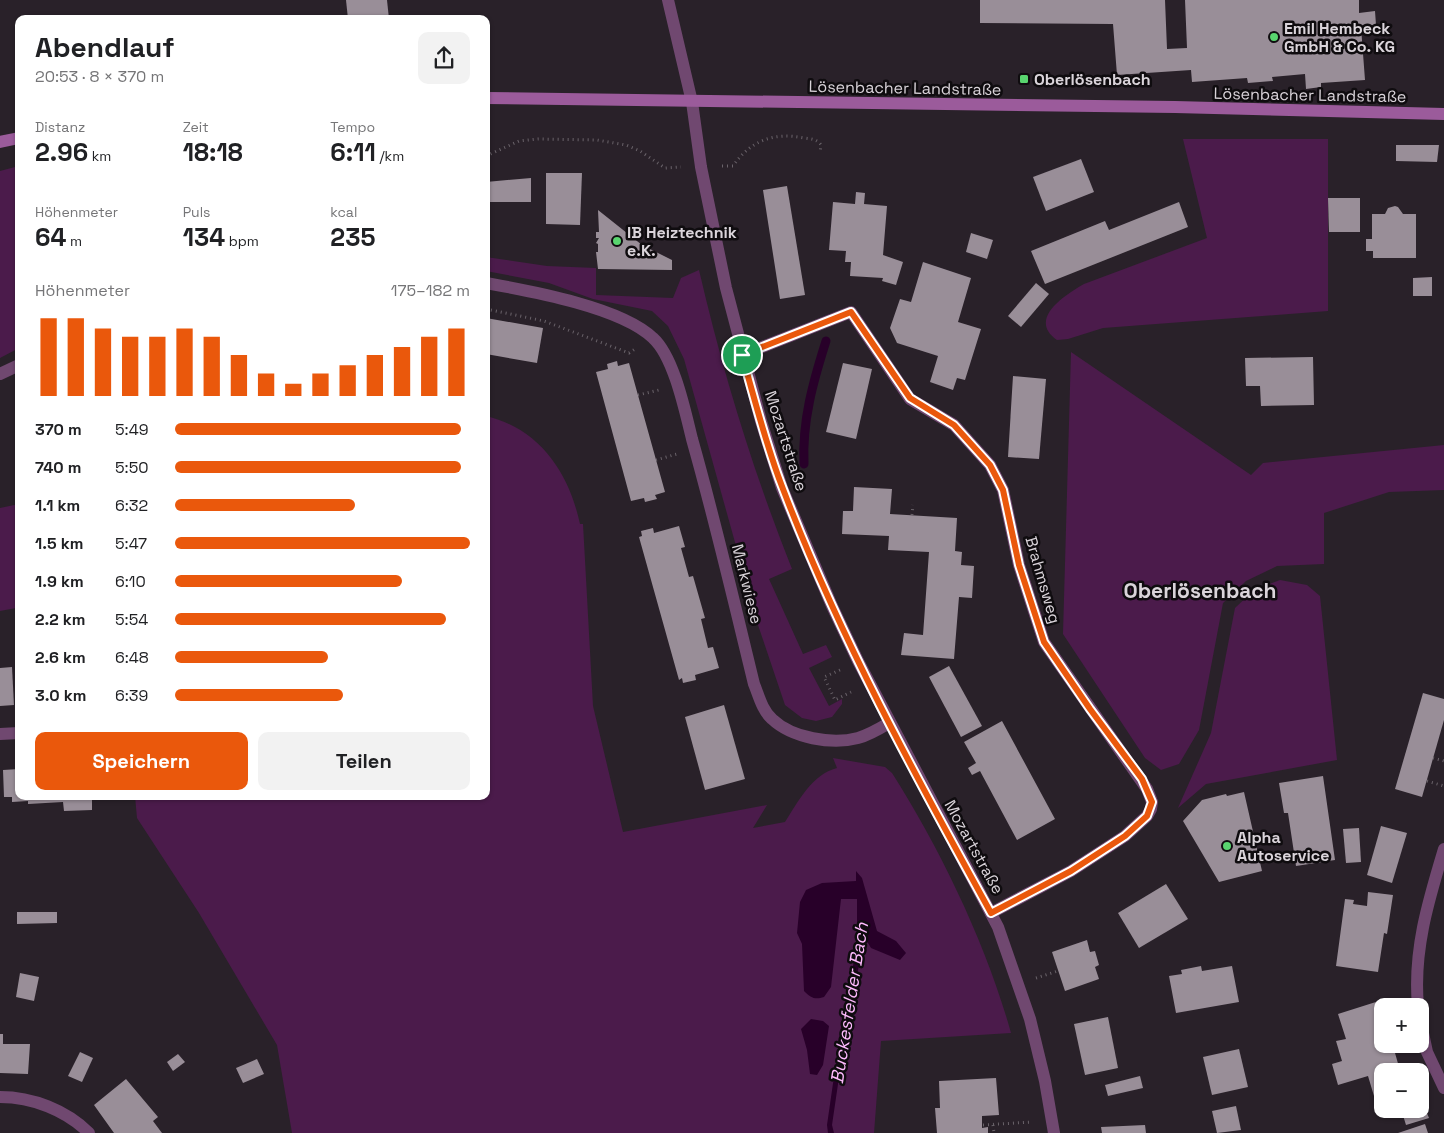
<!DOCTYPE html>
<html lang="de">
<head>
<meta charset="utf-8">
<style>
  :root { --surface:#fff; --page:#f2f2f2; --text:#202124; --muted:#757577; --accent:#ea580c }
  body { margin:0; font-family:"Space Grotesk",sans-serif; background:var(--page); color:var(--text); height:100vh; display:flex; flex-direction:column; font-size:19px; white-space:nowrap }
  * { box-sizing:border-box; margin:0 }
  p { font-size:16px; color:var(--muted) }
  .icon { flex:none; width:28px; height:28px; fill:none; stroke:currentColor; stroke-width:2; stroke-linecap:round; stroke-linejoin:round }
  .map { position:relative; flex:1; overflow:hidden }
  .drawer { position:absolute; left:15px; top:15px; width:475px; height:785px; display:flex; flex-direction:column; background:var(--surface); border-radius:10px; box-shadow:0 1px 4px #0004 }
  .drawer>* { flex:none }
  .controls { position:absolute; left:1374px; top:998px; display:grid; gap:10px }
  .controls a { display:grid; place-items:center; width:55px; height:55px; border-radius:10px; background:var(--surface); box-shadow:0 1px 4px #0004; font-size:25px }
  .pin { position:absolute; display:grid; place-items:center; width:42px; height:42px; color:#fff; margin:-21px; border:2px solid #fff; border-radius:50%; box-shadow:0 1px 5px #0007 }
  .round { display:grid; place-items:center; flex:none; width:52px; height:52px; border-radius:10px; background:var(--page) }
  .headline { display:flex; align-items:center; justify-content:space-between; height:85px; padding:0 20px }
  h1 { font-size:28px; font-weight:800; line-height:38px }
  .figures { display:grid; grid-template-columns:repeat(3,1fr); gap:8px; height:85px; padding:5px 20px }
  .figures div { display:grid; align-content:center }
  .figures b { font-size:25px; font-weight:800 }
  .figures small { font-size:14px; font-weight:400 }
  .figures p { font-size:14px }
  .chart { height:140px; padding:10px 20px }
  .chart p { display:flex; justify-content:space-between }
  .chart svg { width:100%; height:90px; margin-top:5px; stroke:var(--accent); stroke-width:6 }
  .action { display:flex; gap:10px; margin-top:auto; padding:10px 20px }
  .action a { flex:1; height:58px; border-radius:10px; background:var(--accent); color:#fff; font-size:20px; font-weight:800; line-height:58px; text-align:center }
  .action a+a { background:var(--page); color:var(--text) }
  ul { padding:0 20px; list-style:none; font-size:16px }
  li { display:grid; grid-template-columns:80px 60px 1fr; align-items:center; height:38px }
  li i { height:12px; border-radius:6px; background:var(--accent) }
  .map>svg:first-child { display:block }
</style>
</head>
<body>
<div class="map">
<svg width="1444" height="1133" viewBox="0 0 1444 1133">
  <rect width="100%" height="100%" fill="#292129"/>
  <g fill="#4b1b4b">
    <path d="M1183,139H1328V311L1103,328L1068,339L1057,340C1027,319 1065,295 1084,284L1207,238Z"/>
    <polygon points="19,166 19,348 0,358 0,171"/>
    <path d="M486,257L547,266L596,268V295L673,298L681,278L699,270C723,373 753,471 792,569L769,579L803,654L826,645L832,657L809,668L829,706L842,699V704L832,717L816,721L802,718L785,705L758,625L684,359L668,326L652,311L593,299L549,283L486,271Z"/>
    <polygon points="1071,352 1251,475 1263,463 1444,445 1444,490 1389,492 1324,513 1324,564 1277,566 1246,581 1223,603 1199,730 1179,764 1161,770 1145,758 1063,634"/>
    <path d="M486,416C540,429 569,473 580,524H583L593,706L623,832L767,805L753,828L785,822C798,802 812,774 837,768L833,758L885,767L892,773C941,850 987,946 1011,1033L881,1041L874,1133H292L277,1045L199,913L137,818L135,796H486Z"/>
    <polygon points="19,504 19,624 16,608 0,611 0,508"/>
    <polygon points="1280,580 1307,585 1320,596 1337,760 1206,784 1178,808 1211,733 1235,608 1254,590"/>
  </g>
  <g fill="#280029">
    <path d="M856,871L862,878L877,931L896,941L906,953L900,960L871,948L865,938L848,1016L832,1125L834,1133H828L827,1125L843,1014L854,961L857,935V899H841L831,987L824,997C815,1000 811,998 804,991L802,944L797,933L800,902L806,890L822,883L856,881Z"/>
    <polygon points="811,1019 823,1021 829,1026 823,1065 817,1075 810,1074 807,1050 801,1029"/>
  </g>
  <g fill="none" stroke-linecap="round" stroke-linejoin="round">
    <path stroke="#280029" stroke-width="9" d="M804,464C802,421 813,382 826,341"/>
  </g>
  <g fill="#998e98">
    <polygon points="346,0 387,0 389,19 348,19"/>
    <polygon points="980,0 1165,0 1167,49 1187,48 1185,0 1359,0 1359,13 1375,11 1376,25 1361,27 1365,80 1321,83 1321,87 1306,89 1305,74 1272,77 1273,81 1248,83 1247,78 1192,82 1191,70 1117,75 1113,24 980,23"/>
    <polygon points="1396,145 1439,145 1437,162 1396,161"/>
    <polygon points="1081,159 1094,192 1046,211 1033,177"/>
    <polygon points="546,173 582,173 580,225 546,224"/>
    <polygon points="531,178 531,202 486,202 486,182"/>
    <polygon points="787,186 805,295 780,299 763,190"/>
    <polygon points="856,192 865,193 864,204 887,206 883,255 903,262 896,285 882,281 883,278 850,276 851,262 845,262 846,251 829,250 833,202 855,204"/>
    <polygon points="1328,198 1360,198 1360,232 1329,232"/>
    <polygon points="1179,202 1188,227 1045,284 1031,251 1105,221 1109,230"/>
    <polygon points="1395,206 1398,207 1403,214 1416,214 1416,258 1373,258 1373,251 1366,251 1366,239 1372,239 1372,214 1385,214 1388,208"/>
    <polygon points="598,210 642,245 672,260 672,270 598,269 596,252 598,252 598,244 596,243 599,238 596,238 596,232 599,232"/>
    <polygon points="971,233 993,240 987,259 966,252"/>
    <polygon points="923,262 971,278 958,322 981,329 965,380 957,378 953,390 930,382 938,356 897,343 890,328 900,299 911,302"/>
    <polygon points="1432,277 1432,296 1413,296 1413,278"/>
    <polygon points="1036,283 1049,294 1021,327 1008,316"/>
    <polygon points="486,318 543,328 537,363 486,354"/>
    <polygon points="1313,357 1314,405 1261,406 1260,386 1246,386 1245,358"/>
    <polygon points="617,361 618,366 629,363 665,492 655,495 657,499 645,502 644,498 631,501 596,372 608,369 607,364"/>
    <polygon points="843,363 872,369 856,439 826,432"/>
    <polygon points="1013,376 1046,379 1039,459 1008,457"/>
    <polygon points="854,487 892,489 890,514 957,518 955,551 962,552 961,565 974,566 972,598 959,597 954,659 901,655 904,633 923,635 929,552 888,550 889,536 842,534 843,511 853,511"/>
    <polygon points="679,526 685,547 681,548 689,577 693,576 705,618 701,619 708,648 713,647 719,668 695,675 696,680 683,683 682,678 679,680 639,537 642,536 641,531 653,528 654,533"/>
    <polygon points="949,666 982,726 961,737 929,677"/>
    <polygon points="12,667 14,705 0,706 0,668"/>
    <polygon points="1423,693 1444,699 1444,720 1422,797 1395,789"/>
    <polygon points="724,705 745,779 705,790 685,717"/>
    <polygon points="1002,721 1055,819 1017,840 980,771 972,775 968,768 976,763 964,742"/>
    <polygon points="19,769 19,796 92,796 92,810 64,811 63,802 28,804 28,801 12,802 12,797 4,797 3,770"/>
    <polygon points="1323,776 1335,860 1296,866 1288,813 1284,813 1279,783"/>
    <polygon points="1244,792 1262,871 1219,882 1183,821 1202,800 1226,794 1227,796"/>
    <polygon points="1381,826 1407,833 1392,883 1367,875"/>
    <polygon points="1359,828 1361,862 1346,863 1343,829"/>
    <polygon points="1166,884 1188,919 1139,948 1118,913"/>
    <polygon points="1368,892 1393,895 1387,934 1384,933 1378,972 1336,966 1345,899 1354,900 1353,904 1367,906"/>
    <polygon points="17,912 57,912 57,923 17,924"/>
    <polygon points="1087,940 1090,952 1095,951 1099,965 1095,967 1099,979 1065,991 1052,952"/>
    <polygon points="1201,966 1202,971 1232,966 1239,1002 1176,1013 1169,976 1182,974 1181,970"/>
    <polygon points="20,973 39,977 34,1001 16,997"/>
    <polygon points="1379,1001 1382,1013 1382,1029 1377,1031 1383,1049 1393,1046 1399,1067 1379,1072 1382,1093 1374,1096 1368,1076 1338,1085 1332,1064 1342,1061 1336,1041 1346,1039 1338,1014"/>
    <polygon points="1108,1017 1118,1068 1085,1075 1074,1024"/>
    <polygon points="0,1034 3,1034 3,1044 30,1044 28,1074 0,1073"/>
    <polygon points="1239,1049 1248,1087 1212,1095 1203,1057"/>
    <polygon points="80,1052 93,1058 82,1082 68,1076"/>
    <polygon points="178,1054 185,1062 173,1071 167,1062"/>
    <polygon points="257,1059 264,1074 243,1083 236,1068"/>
    <polygon points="1140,1076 1143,1088 1108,1096 1105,1085"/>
    <polygon points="996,1078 999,1115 982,1116 982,1128 988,1127 988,1133 937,1133 935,1108 940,1108 939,1081"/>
    <polygon points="126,1079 158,1117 153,1121 162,1133 114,1133 94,1105"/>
    <polygon points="1420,1096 1429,1118 1406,1125 1401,1109 1420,1109"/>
    <polygon points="1236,1106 1241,1130 1217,1133 1212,1111"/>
    <polygon points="1425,1124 1428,1133 1398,1133"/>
    <polygon points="1145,1125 1146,1133 1102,1133 1101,1127"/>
  </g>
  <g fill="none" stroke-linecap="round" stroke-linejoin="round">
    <g stroke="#6a636a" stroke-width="3" stroke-dasharray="1 4" stroke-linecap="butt">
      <polyline points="486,156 519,141 538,139 597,140 626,145 640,151 665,168 681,167"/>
      <path d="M722,166H733C751,140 774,132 804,138C811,139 817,139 821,145L820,153"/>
      <polyline points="486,309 544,321 629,353 635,349"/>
      <polyline points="638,395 659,390"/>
      <polyline points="656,460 677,454"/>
      <polyline points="912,515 913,505"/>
      <polyline points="840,670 824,677 835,700 851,692"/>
      <polyline points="1433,758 1444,761"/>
      <polyline points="1427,781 1444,786"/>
      <polyline points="1036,978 1058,971"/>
      <polyline points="983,1125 1032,1122"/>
      <polyline points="993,1125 994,1133"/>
    </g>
    <g stroke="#704870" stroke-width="12">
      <polyline points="668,0 692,102 701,167 726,288 761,421 782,488 832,606 858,661 998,927 1030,1019 1045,1081 1054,1133"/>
      <path d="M486,283C530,291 621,307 653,338C674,357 685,411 692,439C715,520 734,602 754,684C759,696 762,710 772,719C792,738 832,745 858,738C869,735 879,729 889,723"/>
      <polyline points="742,355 851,312 910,399 954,425 990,465 1003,490 1019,565 1044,642 1147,789 1152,802 1151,809 1147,816 1125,836 1071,871 991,913"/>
      <polyline points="0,374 19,365"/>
      <polyline points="0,734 19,733"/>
      <path d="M1418,1006C1413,951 1428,902 1444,849"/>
      <polyline points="1420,1019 1427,1052 1444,1088"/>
      <path d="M0,1097C32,1097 66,1110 89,1133"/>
    </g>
    <g stroke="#9b5b9b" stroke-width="12">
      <polyline points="486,98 1175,107 1444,114"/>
      <polyline points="0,142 19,138"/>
    </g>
  </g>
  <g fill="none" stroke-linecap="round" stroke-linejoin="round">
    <g stroke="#fff" stroke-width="10">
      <path id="route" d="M851,312L910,398L954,425L990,465L1003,490L1019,565L1044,642L1090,709L1142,779L1152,802L1147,816L1125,836L1071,871L991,913C915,775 839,636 783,489C766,446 755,400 742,355Z"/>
    </g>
    <use href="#route" stroke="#ea580c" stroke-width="6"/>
  </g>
  <g fill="#59d56f" stroke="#0f0c0f" stroke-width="2">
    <circle cx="1274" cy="37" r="5"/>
    <rect x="1019" y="74" width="10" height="10" rx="2.5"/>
    <circle cx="617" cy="241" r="5"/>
    <circle cx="1227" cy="846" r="5"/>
  </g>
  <g text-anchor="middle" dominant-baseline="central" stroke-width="5" stroke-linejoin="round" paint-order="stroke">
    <g font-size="16" font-weight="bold" fill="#dad4da" stroke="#0f0c0f" text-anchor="start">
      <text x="1284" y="28">Emil Hembeck<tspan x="1284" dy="18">GmbH &amp; Co. KG</tspan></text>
      <text x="1034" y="79">Oberlösenbach</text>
      <text x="627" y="232">IB Heiztechnik<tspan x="627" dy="18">e.K.</tspan></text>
      <text x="1237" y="837">Alpha<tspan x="1237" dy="18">Autoservice</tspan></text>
    </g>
    <g font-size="16" fill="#dad4da" stroke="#0f0c0f">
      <text transform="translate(905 88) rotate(1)">Lösenbacher Landstraße</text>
      <text transform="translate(1310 95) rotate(1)">Lösenbacher Landstraße</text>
      <text transform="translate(786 441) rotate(72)">Mozartstraße</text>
      <text transform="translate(1043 580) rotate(74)">Brahmsweg</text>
      <text transform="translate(747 584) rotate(76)">Markwiese</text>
      <text transform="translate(974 847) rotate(61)">Mozartstraße</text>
    </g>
    <g font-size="18" font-style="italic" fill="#febafd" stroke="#0f0c0f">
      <text transform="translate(849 1003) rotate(-81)">Buckesfelder Bach</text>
    </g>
    <g font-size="21" font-weight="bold" fill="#dad4da" stroke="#0f0c0f">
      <text x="1200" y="590">Oberlösenbach</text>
    </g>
  </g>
</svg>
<div class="controls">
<a>+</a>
<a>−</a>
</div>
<div class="pin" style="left:742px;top:355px;background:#1e9e55"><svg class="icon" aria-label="arrive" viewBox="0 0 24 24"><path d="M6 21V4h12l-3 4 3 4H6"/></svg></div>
<section class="drawer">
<div class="headline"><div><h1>Abendlauf</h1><p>20:53 · 8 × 370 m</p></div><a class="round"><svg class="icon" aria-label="share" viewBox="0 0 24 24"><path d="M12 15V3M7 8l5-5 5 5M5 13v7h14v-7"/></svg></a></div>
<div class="figures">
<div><p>Distanz</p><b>2.96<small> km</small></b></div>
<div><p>Zeit</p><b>18:18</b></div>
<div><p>Tempo</p><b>6:11<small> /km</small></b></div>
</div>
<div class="figures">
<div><p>Höhenmeter</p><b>64<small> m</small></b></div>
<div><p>Puls</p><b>134<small> bpm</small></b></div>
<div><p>kcal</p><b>235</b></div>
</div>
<div class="chart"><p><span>Höhenmeter</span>175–182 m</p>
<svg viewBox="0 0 160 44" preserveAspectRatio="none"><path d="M5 44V6M15 44V6M25 44V11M35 44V15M45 44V15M55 44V11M65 44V15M75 44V24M85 44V33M95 44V38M105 44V33M115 44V29M125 44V24M135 44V20M145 44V15M155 44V11"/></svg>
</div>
<ul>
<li><b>370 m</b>5:49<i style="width:97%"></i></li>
<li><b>740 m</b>5:50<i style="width:97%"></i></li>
<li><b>1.1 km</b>6:32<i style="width:61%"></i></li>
<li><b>1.5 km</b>5:47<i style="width:100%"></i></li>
<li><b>1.9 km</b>6:10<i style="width:77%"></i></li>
<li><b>2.2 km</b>5:54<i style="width:92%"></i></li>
<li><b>2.6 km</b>6:48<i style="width:52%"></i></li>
<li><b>3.0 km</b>6:39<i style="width:57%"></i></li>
</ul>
<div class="action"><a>Speichern</a><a>Teilen</a></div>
</section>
</div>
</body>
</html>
